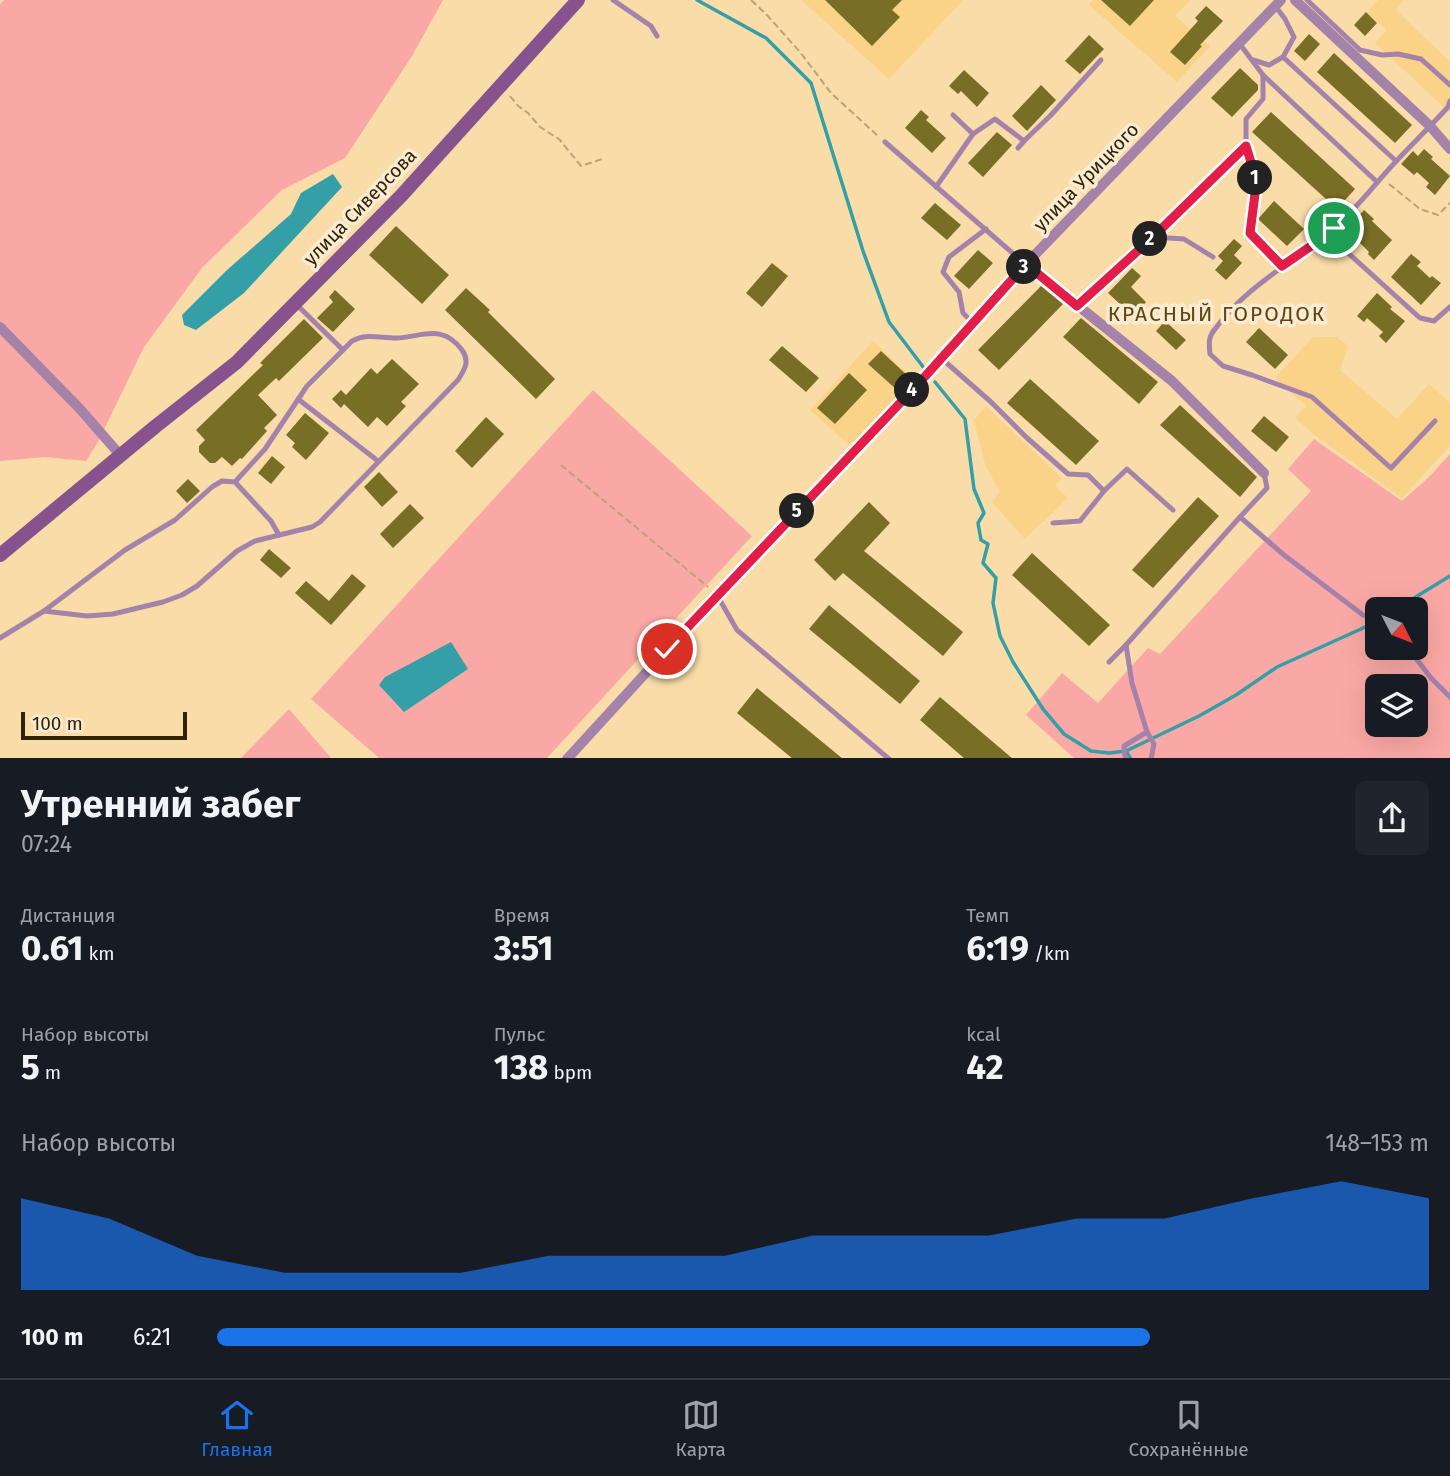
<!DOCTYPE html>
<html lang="ru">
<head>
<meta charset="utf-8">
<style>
  :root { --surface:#171b24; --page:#20242c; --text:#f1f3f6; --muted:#9ea1a6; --line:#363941; --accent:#1a73e8 }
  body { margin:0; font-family:"Fira Sans",sans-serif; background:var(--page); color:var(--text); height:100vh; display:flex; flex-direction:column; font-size:26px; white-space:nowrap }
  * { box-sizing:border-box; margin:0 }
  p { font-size:23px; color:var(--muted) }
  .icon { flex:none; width:38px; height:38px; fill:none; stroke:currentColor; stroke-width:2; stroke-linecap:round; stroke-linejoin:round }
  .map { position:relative; height:758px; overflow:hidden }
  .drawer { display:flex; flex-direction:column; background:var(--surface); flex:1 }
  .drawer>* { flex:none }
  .needle { width:46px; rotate:132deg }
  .controls { position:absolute; left:1365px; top:597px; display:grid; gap:14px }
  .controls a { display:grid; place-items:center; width:63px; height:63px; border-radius:10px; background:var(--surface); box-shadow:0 7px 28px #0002; font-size:35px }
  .scale { position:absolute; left:21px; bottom:18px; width:166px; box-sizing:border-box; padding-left:7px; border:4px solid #2f2206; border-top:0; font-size:19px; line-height:24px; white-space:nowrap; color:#2f2206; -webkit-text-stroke:5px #faebd2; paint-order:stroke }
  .pin { position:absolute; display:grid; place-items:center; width:60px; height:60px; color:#fff; margin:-30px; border:4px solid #fff; border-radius:50%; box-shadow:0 2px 7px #0007 }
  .km { position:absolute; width:35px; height:35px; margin:-18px; border-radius:50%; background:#222; color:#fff; font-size:19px; line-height:35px; text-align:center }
  .round { display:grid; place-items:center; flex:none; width:74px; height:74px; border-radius:10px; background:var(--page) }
  .headline { display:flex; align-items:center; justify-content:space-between; height:119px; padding:0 21px }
  h1 { font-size:38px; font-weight:700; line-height:52px }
  .stats { display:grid; grid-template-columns:repeat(3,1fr); gap:10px; height:119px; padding:7px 21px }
  .stats div { display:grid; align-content:center }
  .stats b { font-size:35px; font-weight:700 }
  .stats small { font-size:19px; font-weight:400 }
  .stats p { font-size:19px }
  .chart { height:196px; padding:14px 21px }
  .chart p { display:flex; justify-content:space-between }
  .chart svg { width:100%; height:126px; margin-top:7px; fill:var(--accent); opacity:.7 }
  ul { padding:0 21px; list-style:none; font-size:23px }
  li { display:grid; grid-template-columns:112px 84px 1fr; align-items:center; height:52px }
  li i { height:18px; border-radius:9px; background:var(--accent) }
  .tab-bar { display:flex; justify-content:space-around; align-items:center; height:98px; border-top:2px solid var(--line); background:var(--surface); font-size:19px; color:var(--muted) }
  .tab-bar a { display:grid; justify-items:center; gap:4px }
  .tab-bar .active { color:var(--accent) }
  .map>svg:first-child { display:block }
</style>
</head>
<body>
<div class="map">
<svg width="1450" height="759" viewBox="0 0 1450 759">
  <rect width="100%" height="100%" fill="#f9dca8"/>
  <g fill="#fbd388">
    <polygon points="801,0 963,0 889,79"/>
    <polygon points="1093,0 1190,0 1175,16 1210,46 1177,82 1089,5"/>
    <polygon points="1378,0 1404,0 1396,10 1450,62 1449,112 1375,43 1386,30 1367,12"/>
    <polygon points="1313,337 1337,337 1348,346 1340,370 1397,419 1429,384 1450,403 1450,446 1402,498 1312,433 1295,418 1306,406 1275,378"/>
    <polygon points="873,341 913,379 851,447 810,410"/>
    <polygon points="986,406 1062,478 1055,486 1068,498 1025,539 992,502 1000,491 986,468 974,420"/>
  </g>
  <g fill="#faa8a5" fill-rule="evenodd">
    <polygon points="4,0 443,0 412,56 345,158 282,190 202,268 144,347 98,442 86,461 45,457 0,461 0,4"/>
    <polygon points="593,390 752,536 547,758 379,758 311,699"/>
    <path d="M1314,439L1402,501L1429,477L1450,454V758H1074L1026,715L1062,673L1098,703L1148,648L1160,654L1311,491L1288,469ZM1377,609H1416V648H1377ZM1377,686H1416V724H1377Z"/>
    <polygon points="289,709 331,758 241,758"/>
  </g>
  <g fill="#359fa7">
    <polygon points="333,174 342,187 244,293 196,330 184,325 182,315 227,270 291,214 301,193"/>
    <polygon points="451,642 468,669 404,712 379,685 385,677"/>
  </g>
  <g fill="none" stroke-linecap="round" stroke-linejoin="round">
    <g stroke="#359fa7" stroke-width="3.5">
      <polyline points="697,0 766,38 811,83 863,251 889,322 924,368"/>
      <polyline points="935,382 965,419 974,489 984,513 978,523 981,540 988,544 983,563 996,578 993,603 1000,636 1013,662 1043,709 1064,734 1091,751 1109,753 1126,751 1199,716 1236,695 1277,667 1361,629 1377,621"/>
      <polyline points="1396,609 1450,576"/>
      <polyline points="1126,751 1131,759"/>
    </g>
  </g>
  <g fill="#786e26">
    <polygon points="825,0 902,0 892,10 900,17 872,46"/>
    <polygon points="1101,0 1154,0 1130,26"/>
    <polygon points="1206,6 1223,21 1200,45 1202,46 1185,65 1170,52 1198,21 1195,18"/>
    <polygon points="1366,12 1377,23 1365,36 1354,25"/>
    <polygon points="1309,34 1320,44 1305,61 1294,51"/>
    <polygon points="1089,35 1104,49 1080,74 1065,61"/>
    <polygon points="1334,53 1412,125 1395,143 1317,72"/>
    <polygon points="1240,68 1258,85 1258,90 1232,117 1211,98"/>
    <polygon points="964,70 989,93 977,107 961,91 958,94 949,86"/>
    <polygon points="1041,85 1056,100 1027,131 1012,116"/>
    <polygon points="921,110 929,117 926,120 946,138 932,153 905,128"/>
    <polygon points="1271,112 1355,189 1337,209 1252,132"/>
    <polygon points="997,132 1012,145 983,177 968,163"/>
    <polygon points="1424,149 1433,157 1431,159 1450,176 1435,195 1426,187 1429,183 1417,172 1414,175 1401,164 1413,151 1418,156"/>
    <polygon points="1274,201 1304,229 1287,246 1258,219"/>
    <polygon points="935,203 961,225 947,240 921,218"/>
    <polygon points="1364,210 1374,219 1372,221 1392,240 1374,260 1368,254 1369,252 1344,227 1351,219 1354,221"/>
    <polygon points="396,226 449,275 422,304 369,255"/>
    <polygon points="1234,239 1242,246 1234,255 1242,263 1226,280 1215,270 1223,261 1218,256"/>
    <polygon points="978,250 993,263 969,289 954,276"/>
    <polygon points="1411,254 1421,262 1417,266 1430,278 1432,276 1441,283 1421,305 1391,277"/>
    <polygon points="772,263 788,276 762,307 746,293"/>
    <polygon points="1132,268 1141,276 1131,287 1146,302 1133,316 1108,293"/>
    <polygon points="1041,286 1063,304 999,370 978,350"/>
    <polygon points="466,288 490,310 488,312 555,379 536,399 445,310"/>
    <polygon points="335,290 355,309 333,332 317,318 333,302 329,297"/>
    <polygon points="1377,293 1392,307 1390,309 1405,321 1386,343 1379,336 1383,332 1367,318 1364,322 1357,316"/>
    <polygon points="1081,318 1158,382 1139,404 1063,337"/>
    <polygon points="304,319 323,338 279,381 276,378 258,395 277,415 264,428 267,431 242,459 240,458 232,466 222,457 215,463 210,463 199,452 199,446 205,440 196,430 263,365 260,363"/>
    <polygon points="1165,321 1186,340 1176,350 1156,331"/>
    <polygon points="1259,328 1288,355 1275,369 1246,342"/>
    <polygon points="782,346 819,378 806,392 769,360"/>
    <polygon points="881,351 909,377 897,390 868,364"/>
    <polygon points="392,359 419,384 401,402 406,406 387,426 377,417 368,427 344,404 341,408 332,399 341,390 346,395 371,368 377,374"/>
    <polygon points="849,373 867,390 835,424 817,408"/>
    <polygon points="1030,379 1099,441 1076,465 1007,403"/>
    <polygon points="1180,405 1257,477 1240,497 1160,425"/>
    <polygon points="305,413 329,433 306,460 292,447 295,443 286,435"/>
    <polygon points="1264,416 1289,437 1276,452 1251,431"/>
    <polygon points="486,417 504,434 472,468 455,451"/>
    <polygon points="272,456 285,467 271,484 258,473"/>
    <polygon points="379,472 398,492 382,507 364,487"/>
    <polygon points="188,479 200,491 187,503 176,491"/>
    <polygon points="1198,497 1219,516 1153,588 1132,570"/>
    <polygon points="869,502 890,523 864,551 963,632 943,656 843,573 835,581 814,560"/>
    <polygon points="410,504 424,518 393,548 380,534"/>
    <polygon points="269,549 291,568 281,578 260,560"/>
    <polygon points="1032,553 1110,625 1089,646 1012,575"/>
    <polygon points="352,574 366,586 331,625 295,593 306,581 329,601"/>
    <polygon points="829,605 920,681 900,704 809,629"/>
    <polygon points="757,688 843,759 793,759 737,713"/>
    <polygon points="940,697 1013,759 965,759 920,720"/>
  </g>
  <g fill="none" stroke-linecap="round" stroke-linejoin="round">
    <g stroke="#bba377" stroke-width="2" stroke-dasharray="7 3.5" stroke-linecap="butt">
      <polyline points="751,0 766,14 800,52 831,93 879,137"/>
      <polyline points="510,96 518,106 528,113 540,127 559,139 581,166 602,159"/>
      <path d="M1249,154C1259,185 1254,202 1250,233L1278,261"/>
      <polyline points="1389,184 1420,209 1438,215 1450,203"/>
      <polyline points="561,465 708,587"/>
    </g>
    <g stroke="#a582aa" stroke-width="5">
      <polyline points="613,0 651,26 657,36"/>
      <polyline points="1307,0 1360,50 1382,55 1398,54 1421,59 1450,85"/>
      <polyline points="1283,57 1396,161"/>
      <polyline points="1253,60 1269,65 1283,57 1294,37 1285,19 1276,7"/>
      <polyline points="1263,75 1377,182"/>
      <polyline points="973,134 995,119 1024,141 1018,148"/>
      <polyline points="1024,141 1051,115 1101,60"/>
      <polyline points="885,142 1025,264"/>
      <polyline points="936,187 973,134 953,115"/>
      <polyline points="1327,234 1420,318 1434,321 1450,307"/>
      <polyline points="1153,237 1184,239 1213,257"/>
      <polyline points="297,305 343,350"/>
      <polyline points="1077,306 1153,237 1246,146 1246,119 1263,99 1263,75 1239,43"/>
      <polyline points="973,323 963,313 959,292 943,272 949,257 986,229"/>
      <polyline points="941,358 991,402 1026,437 1068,474 1088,475 1104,491 1080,521 1053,523"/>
      <polyline points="298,399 378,461"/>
      <path d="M1435,421L1391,468L1312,397L1252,375L1223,366L1210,354C1209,344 1208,337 1215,329C1246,286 1294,262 1334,228C1354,211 1371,189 1389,169C1408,148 1429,128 1448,107L1450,101"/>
      <polyline points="1264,473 1267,488 1240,517 1284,555 1363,615 1377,621"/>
      <polyline points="1104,491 1127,469 1173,510"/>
      <polyline points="717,595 737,630 889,759"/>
      <polyline points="44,611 125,550 175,520 212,487 222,481 235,482 271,521 279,535"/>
      <path d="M0,638L44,611L87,616L113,614L163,602L182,595L197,586L237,551L255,541L312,527L320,522L458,380C465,369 470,361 462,350C442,323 422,337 396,338C380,338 367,333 352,341L307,386L265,449L235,482"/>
      <polyline points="1408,648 1431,678 1450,697"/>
      <polyline points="1109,662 1126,645"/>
      <polyline points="1147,732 1154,744 1151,759"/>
      <polyline points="1127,759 1125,756 1124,746 1147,732 1132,683 1126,645 1240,517"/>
    </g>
    <g stroke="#a582aa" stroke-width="10">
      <polyline points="1295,0 1430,126 1450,149"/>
      <polyline points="1026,264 1172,381 1264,473"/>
      <polyline points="0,327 80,409 121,456"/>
      <polyline points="567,759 717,595 920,382 1026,264 1281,0"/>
    </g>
    <polyline stroke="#86538e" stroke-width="14" points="0,555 156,426 237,362 401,196 578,0"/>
  </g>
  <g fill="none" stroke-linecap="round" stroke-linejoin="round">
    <g stroke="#fff" stroke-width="14">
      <polyline id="route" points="667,649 920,382 1026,264 1077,306 1153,237 1246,146 1254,172 1255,194 1250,233 1282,266 1314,244 1334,228"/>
    </g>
    <use href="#route" stroke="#e11d48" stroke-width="9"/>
  </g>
  <g text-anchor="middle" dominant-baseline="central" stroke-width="7" stroke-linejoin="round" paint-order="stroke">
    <g font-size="19" fill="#2f2206" stroke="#faebd2">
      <text transform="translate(1086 177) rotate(-46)">улица Урицкого</text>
      <text transform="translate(360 207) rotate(-46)">улица Сиверсова</text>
    </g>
    <g font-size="21" letter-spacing="2" fill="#5d4410" stroke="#faebd2">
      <text x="1217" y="314">КРАСНЫЙ ГОРОДОК</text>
    </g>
  </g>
</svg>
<div class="controls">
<a><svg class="needle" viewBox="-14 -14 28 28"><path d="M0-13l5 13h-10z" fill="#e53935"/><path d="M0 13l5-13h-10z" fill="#9ea1a6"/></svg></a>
<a><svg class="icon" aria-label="layers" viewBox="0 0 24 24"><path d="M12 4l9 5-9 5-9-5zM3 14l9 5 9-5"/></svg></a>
</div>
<div class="scale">100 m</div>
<div class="pin" style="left:1334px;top:228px;background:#1e9e55"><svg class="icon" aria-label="arrive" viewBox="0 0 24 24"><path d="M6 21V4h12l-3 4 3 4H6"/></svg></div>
<div class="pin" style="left:667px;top:649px;background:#d93025"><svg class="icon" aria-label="check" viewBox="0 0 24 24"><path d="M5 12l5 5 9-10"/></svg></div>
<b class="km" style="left:1255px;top:178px">1</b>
<b class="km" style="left:1150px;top:239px">2</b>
<b class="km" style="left:1024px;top:267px">3</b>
<b class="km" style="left:912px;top:390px">4</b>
<b class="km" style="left:797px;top:511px">5</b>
</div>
<section class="drawer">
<div class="headline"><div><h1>Утренний забег</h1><p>07:24</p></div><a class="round"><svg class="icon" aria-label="share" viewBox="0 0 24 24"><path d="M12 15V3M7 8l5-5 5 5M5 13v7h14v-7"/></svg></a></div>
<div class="stats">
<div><p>Дистанция</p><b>0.61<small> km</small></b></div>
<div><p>Время</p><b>3:51</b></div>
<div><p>Темп</p><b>6:19<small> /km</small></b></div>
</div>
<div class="stats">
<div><p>Набор высоты</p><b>5<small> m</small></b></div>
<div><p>Пульс</p><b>138<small> bpm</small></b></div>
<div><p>kcal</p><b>42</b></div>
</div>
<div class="chart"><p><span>Набор высоты</span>148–153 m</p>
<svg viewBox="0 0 160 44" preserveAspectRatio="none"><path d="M0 44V12L10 19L20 32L30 38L40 38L50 38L60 32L70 32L80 32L90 25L100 25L110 25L120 19L130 19L140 12L150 6L160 12V44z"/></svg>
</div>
<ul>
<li><b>100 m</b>6:21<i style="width:77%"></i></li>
</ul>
</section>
<nav class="tab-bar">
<a class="active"><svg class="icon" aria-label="home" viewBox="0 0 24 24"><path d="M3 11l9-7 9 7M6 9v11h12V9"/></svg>Главная</a>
<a><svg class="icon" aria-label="map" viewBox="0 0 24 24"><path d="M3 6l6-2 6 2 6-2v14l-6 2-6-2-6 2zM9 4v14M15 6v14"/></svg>Карта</a>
<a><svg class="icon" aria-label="saved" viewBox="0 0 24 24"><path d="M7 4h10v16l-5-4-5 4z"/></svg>Сохранённые</a>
</nav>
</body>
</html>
